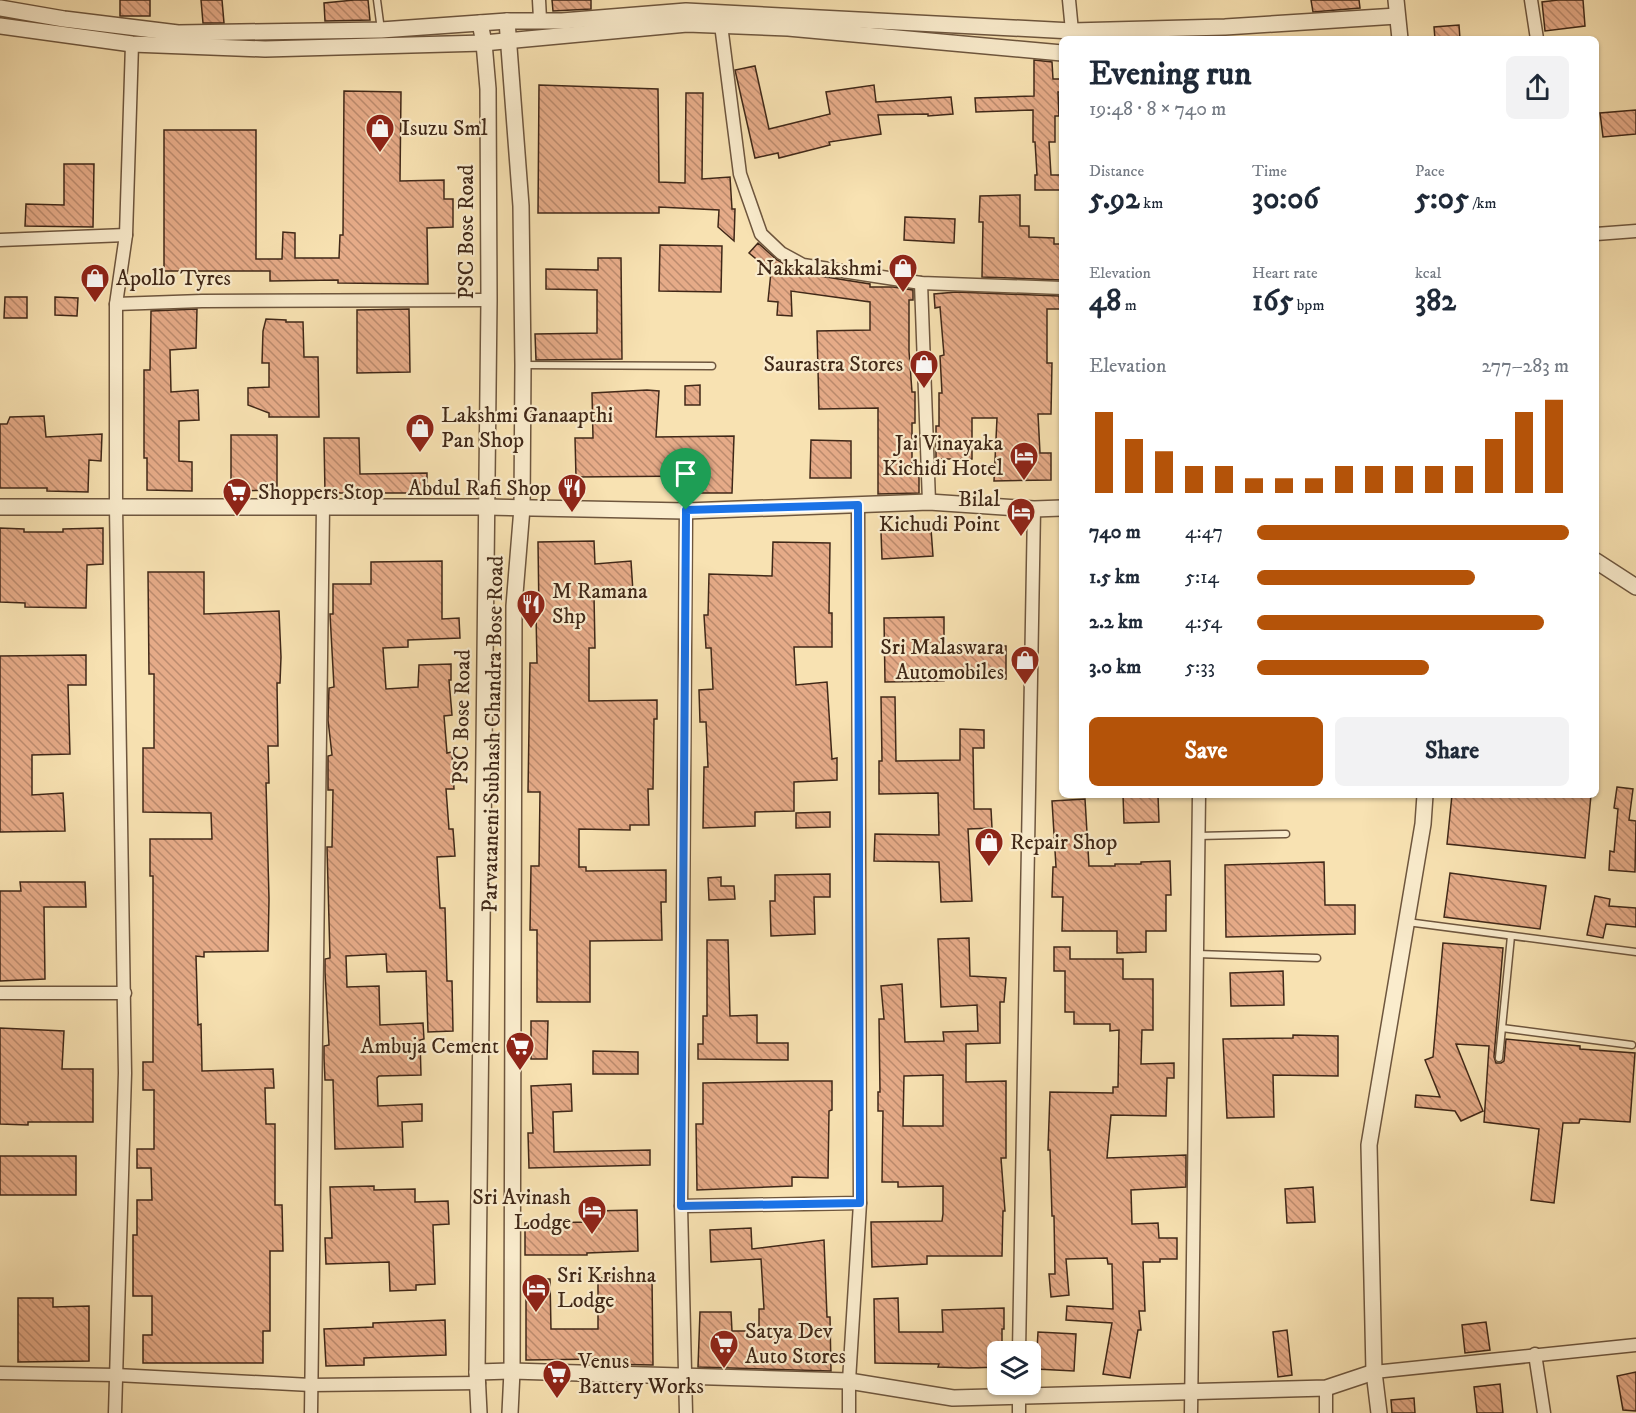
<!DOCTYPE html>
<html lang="en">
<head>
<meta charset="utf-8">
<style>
  :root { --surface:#fff; --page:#f2f2f3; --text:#1f2937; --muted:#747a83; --accent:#b45309 }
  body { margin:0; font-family:"IM FELL DW Pica",serif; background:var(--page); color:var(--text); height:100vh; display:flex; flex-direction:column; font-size:22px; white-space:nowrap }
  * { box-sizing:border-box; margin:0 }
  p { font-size:20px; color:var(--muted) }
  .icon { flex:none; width:33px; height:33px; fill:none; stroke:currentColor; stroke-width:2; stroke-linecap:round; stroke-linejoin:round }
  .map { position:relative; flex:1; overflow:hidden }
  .details { position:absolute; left:1059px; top:36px; width:540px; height:762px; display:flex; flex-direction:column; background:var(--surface); border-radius:9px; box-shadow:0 2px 4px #0004 }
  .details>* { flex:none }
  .buttons { position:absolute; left:987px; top:1341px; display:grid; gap:12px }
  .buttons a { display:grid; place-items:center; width:54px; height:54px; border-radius:9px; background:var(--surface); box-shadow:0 2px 4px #0004; font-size:30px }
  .pin { position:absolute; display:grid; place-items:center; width:51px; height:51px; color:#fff; margin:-62px -26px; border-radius:50% 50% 50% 0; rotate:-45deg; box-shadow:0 0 6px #0007 }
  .pin .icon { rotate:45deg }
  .round { display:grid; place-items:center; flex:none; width:63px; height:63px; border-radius:9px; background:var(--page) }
  .head { display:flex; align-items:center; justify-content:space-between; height:102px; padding:0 30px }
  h1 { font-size:33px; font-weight:700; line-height:45px }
  .stats { display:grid; grid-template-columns:repeat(3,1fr); gap:9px; height:102px; padding:6px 30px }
  .stats div { display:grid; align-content:center }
  .stats b { font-size:30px; font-weight:700 }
  .stats small { font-size:16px; font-weight:400 }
  .stats p { font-size:16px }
  .chart { height:168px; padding:12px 30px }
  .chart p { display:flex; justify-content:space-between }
  .chart svg { width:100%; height:108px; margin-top:6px; stroke:var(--accent); stroke-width:6 }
  .primary-button { display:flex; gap:12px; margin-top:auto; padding:12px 30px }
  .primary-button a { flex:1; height:69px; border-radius:9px; background:var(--accent); color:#fff; font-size:24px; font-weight:700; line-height:69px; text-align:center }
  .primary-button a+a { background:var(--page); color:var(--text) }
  ul { padding:0 30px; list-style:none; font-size:20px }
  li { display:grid; grid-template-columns:96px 72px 1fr; align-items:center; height:45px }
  li i { height:15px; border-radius:8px; background:var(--accent) }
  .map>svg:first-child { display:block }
</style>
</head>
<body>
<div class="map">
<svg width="1636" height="1413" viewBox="0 0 1636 1413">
  <defs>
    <pattern id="building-back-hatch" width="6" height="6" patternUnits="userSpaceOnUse" patternTransform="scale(1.5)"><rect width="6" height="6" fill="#e6ab88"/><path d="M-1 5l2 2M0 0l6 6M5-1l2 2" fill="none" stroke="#bc8b6e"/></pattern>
  </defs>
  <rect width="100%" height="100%" fill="#f8e2b2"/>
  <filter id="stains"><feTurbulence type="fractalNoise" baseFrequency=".00333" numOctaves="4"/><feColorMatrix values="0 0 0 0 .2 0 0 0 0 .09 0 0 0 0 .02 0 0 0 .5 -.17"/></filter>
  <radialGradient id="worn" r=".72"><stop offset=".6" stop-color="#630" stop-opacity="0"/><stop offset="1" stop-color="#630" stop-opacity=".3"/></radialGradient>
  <g fill="url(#building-back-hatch)" stroke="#402818" stroke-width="1.5" fill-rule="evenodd">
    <rect x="120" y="0" width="30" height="16"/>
    <polygon points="201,0 222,0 224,23 203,23"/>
    <polygon points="354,0 368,0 370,20 325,21 324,3"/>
    <polygon points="552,0 591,0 591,9 553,11"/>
    <polygon points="1311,0 1359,0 1360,8 1313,12"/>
    <polygon points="1558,0 1583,0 1585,26 1545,31 1542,2"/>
    <polygon points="1459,25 1460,39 1435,39 1434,27"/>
    <polygon points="1034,60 1052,62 1053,79 1062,79 1062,92 1058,92 1059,116 1055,116 1055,142 1049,142 1051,175 1062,175 1062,190 1035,190 1035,175 1037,175 1035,142 1033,142 1033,110 976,112 975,98 1034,96"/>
    <polygon points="755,66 769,129 830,114 826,92 874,85 876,102 951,97 953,114 928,116 928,114 878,115 881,134 829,142 830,145 779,158 778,153 755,158 735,70"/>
    <polygon points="539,85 658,89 659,182 685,183 686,93 703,93 702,179 730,177 732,209 735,209 734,241 718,227 719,210 659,207 659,213 538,213"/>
    <polygon points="344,91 401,92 400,181 444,180 444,199 453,199 453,227 427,228 428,284 338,283 338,280 270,281 270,271 164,271 164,130 256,130 256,259 282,259 283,232 295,233 295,258 339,258 340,235 343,235"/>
    <polygon points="1636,110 1636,134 1603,137 1600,113"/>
    <polygon points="64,164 94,164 93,227 25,226 26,204 64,205"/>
    <polygon points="1020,195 1020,226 1029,226 1029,237 1054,238 1054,244 1062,244 1062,280 982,277 983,222 979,222 980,196"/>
    <polygon points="905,217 955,219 954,243 904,240"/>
    <polygon points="758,243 777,260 801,273 870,284 870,287 893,287 913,290 913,300 909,300 909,351 912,392 915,392 915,423 912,423 912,464 919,464 919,493 878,494 878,408 819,409 817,331 870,330 870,302 791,291 792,316 777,315 778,302 768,301 771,272 759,265 761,263 749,253"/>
    <polygon points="660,245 722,246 721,292 659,291"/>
    <polygon points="598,258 621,258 622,359 536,360 535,334 597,333 597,290 546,289 546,269 598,270"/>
    <polygon points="956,292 1059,296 1060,309 1047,309 1047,363 1052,363 1051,414 1038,414 1040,453 1051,453 1051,480 994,481 997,418 972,418 972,459 936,459 936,426 939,426 939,393 942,393 940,356 944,355 940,307 935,308 934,294"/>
    <polygon points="5,297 27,297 27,318 4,318"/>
    <polygon points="55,297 78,298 77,316 55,315"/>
    <polygon points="197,309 196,348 170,350 171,392 198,390 199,420 179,421 179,461 192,462 192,491 147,490 147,458 144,458 144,370 150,370 151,311"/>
    <polygon points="409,309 410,372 357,373 357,310"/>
    <polygon points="266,319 286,320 286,322 303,322 304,357 318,357 319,417 269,417 269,413 248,405 248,388 269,387 269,363 262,363 263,331"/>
    <polygon points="700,385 700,405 685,405 685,386"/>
    <polygon points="647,390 659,391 656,437 734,436 732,493 693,493 694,476 576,477 575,438 593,438 592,393"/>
    <polygon points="44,416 46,437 102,434 101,461 89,460 88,492 47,491 47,488 0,488 0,424 7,424 10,417"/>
    <polygon points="231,435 277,435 277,490 231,491"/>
    <polygon points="324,438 359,438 360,474 427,473 427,493 325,493"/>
    <polygon points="811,440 851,441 851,478 810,478"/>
    <polygon points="0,528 24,529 24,532 63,532 63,529 103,528 103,564 87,565 86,608 25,607 25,603 0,602"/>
    <polygon points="931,529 933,556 882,559 881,532"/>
    <polygon points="594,541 595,564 631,561 633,592 594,595 595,648 589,648 589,701 657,700 657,719 654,719 653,789 648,789 649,825 630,825 630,830 579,829 579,867 586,867 586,871 666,870 666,902 661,902 662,940 590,941 590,1002 537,1002 537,930 530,930 531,866 539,866 540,792 528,792 530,663 537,663 536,614 539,614 538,542"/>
    <polygon points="773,542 830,543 829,613 832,613 832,647 794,647 796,685 827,682 832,759 837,758 837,780 794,782 794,811 755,812 755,826 703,828 704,767 708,767 706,722 700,722 699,690 713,689 711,648 706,648 704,615 708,615 709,574 772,576"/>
    <polygon points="442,561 442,619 459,618 460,638 408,640 408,647 383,648 386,689 418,687 419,665 451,664 451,680 449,680 452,715 444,716 447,753 452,752 454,789 446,789 449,829 453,829 455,856 437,857 440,908 445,908 447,981 452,981 453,1031 428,1032 426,971 387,972 386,954 346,956 347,987 379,986 380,1025 423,1023 424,1039 420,1040 421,1075 379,1076 377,1078 378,1106 422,1104 422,1121 402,1122 403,1147 335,1149 333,1080 325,1080 324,1058 324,1046 329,1045 325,972 325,959 330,958 327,847 332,847 333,790 328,790 328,756 332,755 328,720 329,688 334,687 330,614 333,614 333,584 371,584 371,562"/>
    <polygon points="148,572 204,572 204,614 279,611 281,657 280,683 277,683 278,746 268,746 269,783 266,783 269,899 268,951 204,952 204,957 196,956 198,1025 201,1024 202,1071 273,1069 274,1088 265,1088 266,1124 275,1124 275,1205 282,1205 283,1251 270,1251 270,1331 263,1331 263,1363 143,1363 143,1335 152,1335 152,1296 133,1296 133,1235 137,1235 137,1200 152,1200 151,1168 137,1168 137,1149 154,1149 154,1090 143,1090 143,1062 153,1062 153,876 150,876 150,839 212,839 211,813 143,812 143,748 154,748 154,674 149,674"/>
    <polygon points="944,617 944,646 1006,646 1006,679 944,678 944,681 885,682 884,618"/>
    <polygon points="86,655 86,685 68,685 70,754 32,755 32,795 63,793 65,831 0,832 0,656"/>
    <polygon points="881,697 895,697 896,761 960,760 960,729 984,730 984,748 973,748 974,809 991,809 992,828 968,829 972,901 941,902 939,862 874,861 875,834 939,835 938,793 879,794 879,761 882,761"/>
    <polygon points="1617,787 1633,789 1629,820 1636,821 1635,872 1609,870 1610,851 1614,852 1618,809 1614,808"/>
    <polygon points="1123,795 1158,795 1159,822 1124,823"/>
    <polygon points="1452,795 1591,795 1585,858 1447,844"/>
    <polygon points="1085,799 1089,866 1115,866 1115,864 1141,864 1141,862 1170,861 1171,895 1166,895 1166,931 1146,931 1146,952 1117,953 1117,931 1062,931 1063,897 1052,897 1053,867 1056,867 1052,801"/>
    <polygon points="830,812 830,827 796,828 796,813"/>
    <polygon points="1324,862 1325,905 1355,905 1355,934 1226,937 1225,865"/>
    <polygon points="1450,873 1546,886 1540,929 1444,917"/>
    <polygon points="830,874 830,897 814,897 815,934 771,936 770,901 775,901 775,875"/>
    <polygon points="721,877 721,886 734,886 735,899 709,900 708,878"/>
    <polygon points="20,882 85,882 86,907 44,907 45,979 0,981 0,891 21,891"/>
    <polygon points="1595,896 1610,899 1609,906 1636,908 1636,927 1606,924 1603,938 1587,935"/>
    <path d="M969,938L970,976L1006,978L1004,1002H1000V1043L966,1044V1082L1006,1081V1158H1001L1005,1211H1003L1002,1256H927V1264L872,1267L871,1222L942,1221L943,1214V1186L898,1187V1182H882L883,1111H878V1092H880L879,1019H884L881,986L902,984L905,1042L944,1041L943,1032L978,1031L977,1005L941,1007L938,939ZM943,1075V1126H903L904,1076Z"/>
    <polygon points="707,940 728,940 730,1016 757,1015 757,1043 788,1043 788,1060 698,1059 698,1044 703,1044 703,1016 707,1016"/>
    <polygon points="1443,943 1503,948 1494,1057 1496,1063 1501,1063 1504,1061 1506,1039 1580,1046 1580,1049 1635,1053 1630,1122 1580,1119 1579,1123 1563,1123 1554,1203 1531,1200 1539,1129 1484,1122 1489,1046 1456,1044 1483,1111 1461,1121 1455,1111 1415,1107 1416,1095 1440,1097 1425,1060 1433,1057"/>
    <polygon points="1054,947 1070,947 1070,959 1123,959 1123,979 1153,979 1153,1030 1142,1030 1141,1064 1174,1063 1174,1078 1167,1078 1166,1116 1111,1115 1107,1158 1186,1155 1186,1187 1131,1190 1132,1224 1158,1223 1159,1238 1177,1238 1177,1259 1160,1259 1160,1262 1143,1262 1145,1311 1139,1311 1141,1330 1138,1330 1130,1378 1103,1374 1112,1323 1066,1320 1067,1306 1113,1309 1112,1264 1108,1264 1107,1258 1066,1259 1069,1295 1051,1297 1049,1274 1055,1274 1054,1216 1052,1216 1050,1150 1048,1150 1050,1092 1113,1093 1113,1087 1118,1087 1119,1030 1110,1031 1110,1024 1074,1024 1074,1012 1065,1012 1065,971 1054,971"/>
    <polygon points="1283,971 1284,1005 1231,1006 1230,973"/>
    <polygon points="531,1021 548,1021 547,1059 531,1059"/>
    <polygon points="0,1028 64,1031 62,1069 93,1069 93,1122 28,1122 28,1125 0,1124"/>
    <polygon points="1293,1035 1338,1036 1338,1076 1273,1075 1274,1117 1227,1118 1223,1039 1293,1038"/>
    <polygon points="593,1051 638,1052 638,1074 593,1074"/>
    <polygon points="801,1081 832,1081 832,1110 829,1111 828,1178 792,1177 792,1186 697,1190 696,1124 703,1124 703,1083"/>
    <polygon points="571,1084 572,1111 553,1112 554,1152 650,1150 650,1165 529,1168 528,1133 533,1133 531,1086"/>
    <rect x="0" y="1156" width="76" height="39"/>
    <polygon points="374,1186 374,1190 415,1189 415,1202 448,1201 449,1224 433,1225 435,1284 416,1285 416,1290 390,1291 389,1262 326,1264 325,1238 332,1238 330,1187"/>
    <polygon points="1313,1187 1315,1222 1287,1223 1285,1189"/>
    <polygon points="637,1210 638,1251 587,1253 587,1255 525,1255 525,1223 594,1222 594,1211"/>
    <polygon points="751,1228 752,1249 824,1240 827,1317 830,1317 831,1371 698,1367 700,1312 731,1312 732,1331 759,1331 759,1309 764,1309 761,1259 711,1262 710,1230"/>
    <polygon points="652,1277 653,1365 601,1364 601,1359 526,1360 526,1279 550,1279 551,1329 598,1329 598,1278"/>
    <polygon points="18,1298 53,1298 53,1307 89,1306 89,1361 18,1362"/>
    <polygon points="898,1298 899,1332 943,1332 942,1310 1004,1308 1004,1329 1002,1329 1002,1352 998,1352 998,1367 969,1368 938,1367 939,1364 875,1363 874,1299"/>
    <polygon points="445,1320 446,1355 364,1358 364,1365 326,1366 324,1329 373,1327 373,1323"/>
    <polygon points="1486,1322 1490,1350 1465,1353 1462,1325"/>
    <polygon points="1287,1330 1292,1375 1278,1377 1273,1332"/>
    <polygon points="1038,1332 1076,1334 1074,1371 1036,1369"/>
    <polygon points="1636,1372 1636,1411 1623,1410 1617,1376"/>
    <polygon points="1500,1384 1503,1413 1477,1413 1474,1387"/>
    <polygon points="1414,1398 1415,1413 1392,1413 1391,1400"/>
  </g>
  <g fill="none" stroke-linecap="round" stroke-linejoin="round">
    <g stroke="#6e563e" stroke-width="9">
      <g id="service">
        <polyline points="377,0 381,30"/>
        <polyline points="524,365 712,366"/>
        <polyline points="1198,836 1286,834"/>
        <polyline points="1407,922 1636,952"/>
        <polyline points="1197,954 1317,958"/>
        <polyline points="1502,1028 1632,1045"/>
        <polyline points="1499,1058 1511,936"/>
      </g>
    </g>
    <g stroke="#6e563e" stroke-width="15">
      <g id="minor">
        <polyline points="539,0 540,19"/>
        <polyline points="1069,0 1072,31"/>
        <polyline points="1531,0 1537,39"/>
        <polyline points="720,17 740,174 761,234 781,253 803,265 921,283 1062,288"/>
        <polyline points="1596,234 1636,231"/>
        <polyline points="0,240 126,235"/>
        <polyline points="921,283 929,502"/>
        <polyline points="116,304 202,301 489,300"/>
        <polyline points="686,511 681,1206 860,1203 858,505"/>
        <polyline points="0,993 125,993"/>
        <polyline points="681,1206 686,1413"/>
        <polyline points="1019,1352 1034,509"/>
        <polyline points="1535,1354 1544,1413"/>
        <polyline points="1374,1372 1636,1345"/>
        <polyline points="0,1373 116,1375 311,1385 479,1383"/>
        <polyline points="1019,1384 1019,1413"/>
        <polyline points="1326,1388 1326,1413"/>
        <polyline points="115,1413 125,1073 116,507 116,304 126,235 132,44"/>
        <polyline points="311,1413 323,507"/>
        <polyline points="849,1413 849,1381 860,1203"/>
        <polyline points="1191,1413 1199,795"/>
      </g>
    </g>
    <g stroke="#6e563e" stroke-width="18">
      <g id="tertiary">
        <polyline points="1396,0 1400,39"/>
        <polyline points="0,8 64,19 178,33 381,30 507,21 562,21 686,11 1072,31 1225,27 1397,16"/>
        <polyline points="507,21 521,206 523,365 522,508 514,606 512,1371 510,1413"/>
        <polyline points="0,26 132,44 265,49 484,43 687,24 788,28 1062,53"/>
        <polyline points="0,507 487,507 686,511 929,502 1034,509 1062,508"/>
        <polyline points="1596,561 1636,587"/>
        <polyline points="477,1372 512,1371 849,1381 953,1398 1326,1388 1374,1372"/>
        <polyline points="479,1413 477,1372 489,300 488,89 484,43 480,23"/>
        <polyline points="1379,1413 1374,1372 1369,1145 1423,824 1425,795"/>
      </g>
    </g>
    <use href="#service" stroke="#faeccd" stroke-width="6"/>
    <use href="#minor" stroke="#faeccd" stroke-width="12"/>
    <use href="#tertiary" stroke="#faeccd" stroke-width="15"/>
  </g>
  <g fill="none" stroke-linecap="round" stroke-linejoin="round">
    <g stroke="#fff" stroke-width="12">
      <polygon id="route" points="858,505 860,1203 681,1206 686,510"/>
    </g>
    <use href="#route" stroke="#1a73e8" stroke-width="8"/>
  </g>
  <defs>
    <g id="shop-pin" transform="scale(1.5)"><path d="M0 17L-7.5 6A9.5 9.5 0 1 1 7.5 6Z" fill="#8f2418" stroke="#faeccd"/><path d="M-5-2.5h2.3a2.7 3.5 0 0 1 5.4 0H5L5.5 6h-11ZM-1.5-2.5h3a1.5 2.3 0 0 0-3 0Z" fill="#fff"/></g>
    <g id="hotel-pin" transform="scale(1.5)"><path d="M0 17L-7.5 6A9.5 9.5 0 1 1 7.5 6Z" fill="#8f2418" stroke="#faeccd"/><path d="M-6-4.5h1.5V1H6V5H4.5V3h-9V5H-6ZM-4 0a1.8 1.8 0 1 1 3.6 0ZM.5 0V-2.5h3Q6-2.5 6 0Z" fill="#fff"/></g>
    <g id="restaurant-pin" transform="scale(1.5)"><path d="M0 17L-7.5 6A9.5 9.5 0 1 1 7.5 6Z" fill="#8f2418" stroke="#faeccd"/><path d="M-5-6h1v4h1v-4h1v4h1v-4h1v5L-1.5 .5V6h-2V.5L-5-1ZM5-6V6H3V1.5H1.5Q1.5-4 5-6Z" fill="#fff"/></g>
    <g id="supermarket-pin" transform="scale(1.5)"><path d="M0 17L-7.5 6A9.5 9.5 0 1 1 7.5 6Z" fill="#8f2418" stroke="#faeccd"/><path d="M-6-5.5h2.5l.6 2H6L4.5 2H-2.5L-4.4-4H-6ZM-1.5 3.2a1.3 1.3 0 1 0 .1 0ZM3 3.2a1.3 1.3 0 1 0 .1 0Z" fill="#fff"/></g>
  </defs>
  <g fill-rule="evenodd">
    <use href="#shop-pin" x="380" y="128"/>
    <use href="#shop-pin" x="903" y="268"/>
    <use href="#shop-pin" x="95" y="278"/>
    <use href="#shop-pin" x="924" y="364"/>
    <use href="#shop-pin" x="420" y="428"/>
    <use href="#hotel-pin" x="1024" y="456"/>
    <use href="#restaurant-pin" x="572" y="488"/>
    <use href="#supermarket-pin" x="237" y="492"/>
    <use href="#hotel-pin" x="1021" y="512"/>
    <use href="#restaurant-pin" x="531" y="604"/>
    <use href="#shop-pin" x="1025" y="660"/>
    <use href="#shop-pin" x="989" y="842"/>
    <use href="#supermarket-pin" x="520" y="1046"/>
    <use href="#hotel-pin" x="592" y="1210"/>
    <use href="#hotel-pin" x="536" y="1288"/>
    <use href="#supermarket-pin" x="724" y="1344"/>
    <use href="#supermarket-pin" x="557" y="1374"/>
  </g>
  <g text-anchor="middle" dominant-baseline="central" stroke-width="4.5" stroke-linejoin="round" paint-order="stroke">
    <g font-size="22" fill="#402818" stroke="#faeccd" text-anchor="start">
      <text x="401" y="128">Isuzu Sml</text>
      <text x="882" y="268" text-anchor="end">Nakkalakshmi</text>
      <text x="116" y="278">Apollo Tyres</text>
      <text x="903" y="364" text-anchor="end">Saurastra Stores</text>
      <text x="441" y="415">Lakshmi Ganaapthi<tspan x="441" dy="25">Pan Shop</tspan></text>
      <text x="1003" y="443" text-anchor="end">Jai Vinayaka<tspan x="1003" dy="25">Kichidi Hotel</tspan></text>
      <text x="551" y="488" text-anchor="end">Abdul Rafi Shop</text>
      <text x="258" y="492">Shoppers Stop</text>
      <text x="1000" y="499" text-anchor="end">Bilal<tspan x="1000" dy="25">Kichudi Point</tspan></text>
      <text x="552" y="591">M Ramana<tspan x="552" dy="25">Shp</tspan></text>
      <text x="1004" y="647" text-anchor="end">Sri Malaswara<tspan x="1004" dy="25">Automobiles</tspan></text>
      <text x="1010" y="842">Repair Shop</text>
      <text x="499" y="1046" text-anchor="end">Ambuja Cement</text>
      <text x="571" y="1197" text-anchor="end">Sri Avinash<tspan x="571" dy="25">Lodge</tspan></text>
      <text x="557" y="1275">Sri Krishna<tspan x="557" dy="25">Lodge</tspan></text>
      <text x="745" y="1331">Satya Dev<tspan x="745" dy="25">Auto Stores</tspan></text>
      <text x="578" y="1361">Venus<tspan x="578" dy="25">Battery Works</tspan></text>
    </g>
    <g font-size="22" fill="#402818" stroke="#faeccd">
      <text transform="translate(466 232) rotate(-90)">PSC Bose Road</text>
      <text transform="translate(462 717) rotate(-89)">PSC Bose Road</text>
      <text transform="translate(493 734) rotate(-89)">Parvataneni Subhash Chandra Bose Road</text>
    </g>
  </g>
  <rect width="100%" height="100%" filter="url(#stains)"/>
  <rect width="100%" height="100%" fill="url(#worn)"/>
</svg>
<div class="buttons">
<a><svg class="icon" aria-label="layers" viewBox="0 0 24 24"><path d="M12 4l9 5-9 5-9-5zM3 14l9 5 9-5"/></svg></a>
</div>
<div class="pin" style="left:686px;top:510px;background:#1e9e55"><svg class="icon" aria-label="arrive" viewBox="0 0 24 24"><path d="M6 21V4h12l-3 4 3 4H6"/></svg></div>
<section class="details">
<div class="head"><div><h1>Evening run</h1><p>19:48 · 8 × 740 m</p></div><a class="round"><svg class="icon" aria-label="share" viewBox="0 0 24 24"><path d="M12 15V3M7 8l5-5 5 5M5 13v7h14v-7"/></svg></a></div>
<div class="stats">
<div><p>Distance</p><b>5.92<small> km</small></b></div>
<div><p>Time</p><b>30:06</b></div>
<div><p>Pace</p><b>5:05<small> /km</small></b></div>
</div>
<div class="stats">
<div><p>Elevation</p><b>48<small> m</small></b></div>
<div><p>Heart rate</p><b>165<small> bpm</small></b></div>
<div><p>kcal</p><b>382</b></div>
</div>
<div class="chart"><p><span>Elevation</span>277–283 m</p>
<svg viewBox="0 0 160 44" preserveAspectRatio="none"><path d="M5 44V11M15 44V22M25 44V27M35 44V33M45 44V33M55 44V38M65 44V38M75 44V38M85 44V33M95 44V33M105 44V33M115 44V33M125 44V33M135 44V22M145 44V11M155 44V6"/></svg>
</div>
<ul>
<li><b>740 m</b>4:47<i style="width:100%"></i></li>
<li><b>1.5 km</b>5:14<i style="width:70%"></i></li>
<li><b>2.2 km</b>4:54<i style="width:92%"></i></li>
<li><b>3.0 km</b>5:33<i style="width:55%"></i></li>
</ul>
<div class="primary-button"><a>Save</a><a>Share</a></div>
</section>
</div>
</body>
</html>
